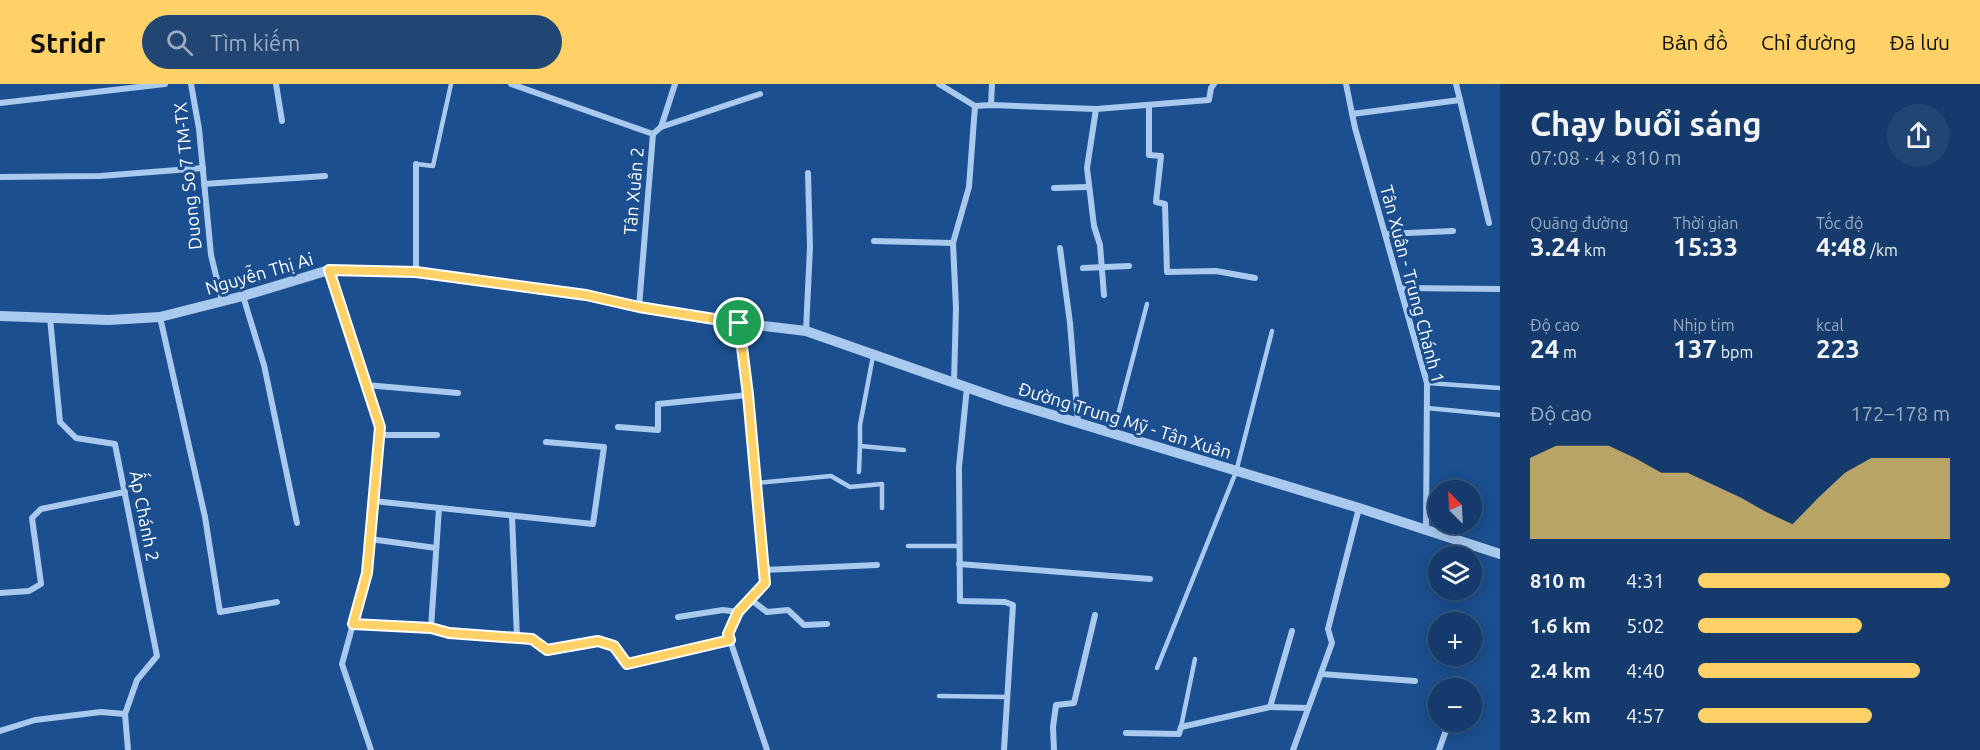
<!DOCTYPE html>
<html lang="vi">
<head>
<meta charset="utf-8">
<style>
  :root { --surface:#143b6b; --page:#214673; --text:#f1f3f6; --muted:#9dadc1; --line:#33557e; --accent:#ffd166 }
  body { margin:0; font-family:Ubuntu,sans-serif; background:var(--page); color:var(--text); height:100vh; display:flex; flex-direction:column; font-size:22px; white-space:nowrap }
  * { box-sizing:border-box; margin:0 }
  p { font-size:20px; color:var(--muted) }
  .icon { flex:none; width:33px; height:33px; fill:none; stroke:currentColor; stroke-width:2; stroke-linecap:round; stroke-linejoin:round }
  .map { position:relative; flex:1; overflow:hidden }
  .details { display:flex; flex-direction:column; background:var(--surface); width:480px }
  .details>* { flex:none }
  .needle { width:39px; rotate:336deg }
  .controls { position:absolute; left:1428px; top:396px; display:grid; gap:12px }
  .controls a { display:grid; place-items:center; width:54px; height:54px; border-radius:50%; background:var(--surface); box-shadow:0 3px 15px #0003,0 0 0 2px var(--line); font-size:30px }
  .pin { position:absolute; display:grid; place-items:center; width:51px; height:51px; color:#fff; margin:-26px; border:3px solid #fff; border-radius:50%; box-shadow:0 2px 6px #0007 }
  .round { display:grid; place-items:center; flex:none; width:63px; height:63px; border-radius:32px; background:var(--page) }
  .headline { display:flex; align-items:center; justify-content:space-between; height:102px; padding:0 30px }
  h1 { font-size:33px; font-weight:700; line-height:45px }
  .metrics { display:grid; grid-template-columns:repeat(3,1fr); gap:9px; height:102px; padding:6px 30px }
  .metrics div { display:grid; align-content:center }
  .metrics b { font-size:26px; font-weight:700 }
  .metrics small { font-size:16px; font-weight:400 }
  .metrics p { font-size:16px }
  .chart { height:168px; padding:12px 30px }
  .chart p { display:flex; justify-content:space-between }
  .chart svg { width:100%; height:108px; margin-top:6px; fill:var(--accent); opacity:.7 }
  ul { padding:0 30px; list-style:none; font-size:20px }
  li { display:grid; grid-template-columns:96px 72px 1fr; align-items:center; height:45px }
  li i { height:15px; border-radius:8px; background:var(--accent) }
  header { display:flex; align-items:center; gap:36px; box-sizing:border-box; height:84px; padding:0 30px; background:var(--accent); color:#111 }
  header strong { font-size:28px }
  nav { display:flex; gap:33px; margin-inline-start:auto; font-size:21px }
  .search { width:420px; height:54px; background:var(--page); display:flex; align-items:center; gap:15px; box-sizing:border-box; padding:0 21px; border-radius:33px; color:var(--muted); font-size:22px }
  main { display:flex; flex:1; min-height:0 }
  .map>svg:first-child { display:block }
</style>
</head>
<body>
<header>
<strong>Stridr</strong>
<div class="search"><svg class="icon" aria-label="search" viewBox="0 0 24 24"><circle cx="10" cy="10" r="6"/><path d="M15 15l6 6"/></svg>Tìm kiếm</div>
<nav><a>Bản đồ</a><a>Chỉ đường</a><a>Đã lưu</a></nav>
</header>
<main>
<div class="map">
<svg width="1500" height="666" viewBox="0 0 1500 666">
  <rect width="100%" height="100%" fill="#1b4f8f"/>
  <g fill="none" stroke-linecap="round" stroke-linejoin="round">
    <g stroke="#a9c9ee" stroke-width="4.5">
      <polyline points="416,80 433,82 451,0"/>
      <polyline points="873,272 860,341 860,362 904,366"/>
      <polyline points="1427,299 1500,304"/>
      <polyline points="1427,324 1500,331"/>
      <polyline points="1113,350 1147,220"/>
      <polyline points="859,388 860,362"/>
      <polyline points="756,399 831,392 850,403 882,400 882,424"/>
      <polyline points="908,462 959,462"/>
      <polyline points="1157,584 1236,388 1272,247"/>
      <polyline points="939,612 1007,613"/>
      <polyline points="1181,643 1195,575"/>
    </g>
    <g stroke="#a9c9ee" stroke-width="6">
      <polyline points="191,0 199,45 211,171 222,216"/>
      <polyline points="276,0 282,37"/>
      <polyline points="511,0 653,50"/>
      <polyline points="939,0 975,22 969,103 953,159 956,224 954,298"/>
      <polyline points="1346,0 1355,44 1427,299 1426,447"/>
      <polyline points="1460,16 1489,139"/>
      <polyline points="0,19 165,0"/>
      <polyline points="991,21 992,0"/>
      <polyline points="975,22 991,21 1096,25 1209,16 1211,4 1214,0"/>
      <polyline points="1149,22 1149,71 1161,72 1156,118 1165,120 1167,188 1216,187 1255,194"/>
      <polyline points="1096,25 1087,84 1094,142 1100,161 1104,211"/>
      <polyline points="1352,30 1460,16 1456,0"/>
      <polyline points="661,43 760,10"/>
      <polyline points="416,80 416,188"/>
      <polyline points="0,93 100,92 203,84"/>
      <polyline points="204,100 325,92"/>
      <polyline points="1054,104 1088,103"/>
      <polyline points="1385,150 1453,147"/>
      <polyline points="874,157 953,159"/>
      <polyline points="1060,164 1070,239 1078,339"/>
      <polyline points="1083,184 1129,182"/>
      <polyline points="329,186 380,343 367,489 342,580 371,666"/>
      <polyline points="1400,204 1500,205"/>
      <polyline points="243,212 264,281 297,439"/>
      <polyline points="639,223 653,50 661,43 675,0"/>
      <polyline points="160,233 205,433 220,528 277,518"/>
      <polyline points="50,234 60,338 76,354 115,360 157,572 137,596 125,630 128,666"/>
      <polyline points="739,239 748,311 765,499 738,528 728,550 767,666"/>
      <polyline points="806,247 810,163 808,89"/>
      <polyline points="366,301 458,309"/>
      <polyline points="967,303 959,383 960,517 1005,518 1013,521 1004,666"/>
      <polyline points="618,343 658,346 658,320 748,311"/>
      <polyline points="379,351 437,351"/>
      <polyline points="373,417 593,440 604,363 546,358"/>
      <polyline points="439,424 431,544 449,549 517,554 512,432"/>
      <polyline points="370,455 436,464"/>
      <polyline points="959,480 1150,495"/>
      <polyline points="763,486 877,481"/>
      <polyline points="0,509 29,507 41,500 32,434 41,425 125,408"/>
      <polyline points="750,515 767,528 788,526 804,541 827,540"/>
      <polyline points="678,533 723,526 738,528"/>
      <polyline points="353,540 431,544"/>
      <polyline points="517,554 532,555 547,566 598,557 614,562 627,580 730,556"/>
      <polyline points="1321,590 1415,597"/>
      <polyline points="1461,604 1463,600"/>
      <polyline points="1270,623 1292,547"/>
      <polyline points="0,647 35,636 101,628 125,630"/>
      <polyline points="1126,649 1179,650 1181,643 1270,623 1308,624"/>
      <polyline points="1054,666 1053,643 1056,621 1074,619 1095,531"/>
      <polyline points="1293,666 1332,559 1328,545 1359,424"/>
      <polyline points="1439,666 1449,638"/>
    </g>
    <polyline stroke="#a9c9ee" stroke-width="10" points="0,232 109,236 160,233 243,212 329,186 416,188 586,211 639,223 739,239 806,247 1006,317 1359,424 1500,470"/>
  </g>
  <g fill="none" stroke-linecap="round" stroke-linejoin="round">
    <g stroke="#fff" stroke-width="12">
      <polygon id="route" points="329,186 416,188 586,211 639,223 739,239 748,311 765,499 738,528 728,550 730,556 627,580 614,562 598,557 547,566 532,555 449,549 431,544 353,540 367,489 380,343"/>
    </g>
    <use href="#route" stroke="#ffd166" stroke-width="8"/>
  </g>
  <g text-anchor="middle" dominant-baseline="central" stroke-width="6" stroke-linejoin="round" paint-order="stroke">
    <g font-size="18" fill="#fff" stroke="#1b4f8f">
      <text transform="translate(187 92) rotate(-96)">Duong So 7 TM-TX</text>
      <text transform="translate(633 107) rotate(-85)">Tân Xuân 2</text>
      <text transform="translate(259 189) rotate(-16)">Nguyễn Thị Ai</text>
      <text transform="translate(1413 200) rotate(75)">Tân Xuân - Trung Chánh 1</text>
      <text transform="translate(1125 336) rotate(17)">Đường Trung Mỹ - Tân Xuân</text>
      <text transform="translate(145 432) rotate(79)">Ấp Chánh 2</text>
    </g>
  </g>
</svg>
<div class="controls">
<a><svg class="needle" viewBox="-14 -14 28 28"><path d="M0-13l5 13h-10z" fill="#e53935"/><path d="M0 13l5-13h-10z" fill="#9dadc1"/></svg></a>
<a><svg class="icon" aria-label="layers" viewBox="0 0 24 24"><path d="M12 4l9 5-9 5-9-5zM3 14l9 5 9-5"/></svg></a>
<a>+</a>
<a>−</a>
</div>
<div class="pin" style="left:739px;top:239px;background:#1e9e55"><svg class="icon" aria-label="arrive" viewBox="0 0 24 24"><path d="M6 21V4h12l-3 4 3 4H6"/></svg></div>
</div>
<section class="details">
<div class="headline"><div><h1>Chạy buổi sáng</h1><p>07:08 · 4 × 810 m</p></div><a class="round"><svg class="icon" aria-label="share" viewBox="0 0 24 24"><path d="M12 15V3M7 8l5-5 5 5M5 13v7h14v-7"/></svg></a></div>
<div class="metrics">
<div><p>Quãng đường</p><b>3.24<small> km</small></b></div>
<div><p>Thời gian</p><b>15:33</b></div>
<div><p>Tốc độ</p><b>4:48<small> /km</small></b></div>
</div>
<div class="metrics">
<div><p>Độ cao</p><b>24<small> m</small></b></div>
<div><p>Nhịp tim</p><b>137<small> bpm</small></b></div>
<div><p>kcal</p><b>223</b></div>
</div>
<div class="chart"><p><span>Độ cao</span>172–178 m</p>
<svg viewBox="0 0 160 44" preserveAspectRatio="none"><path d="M0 44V11L10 6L20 6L30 6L40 11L50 17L60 17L70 22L80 27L90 33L100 38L110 27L120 17L130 11L140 11L150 11L160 11V44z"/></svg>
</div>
<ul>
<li><b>810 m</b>4:31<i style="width:100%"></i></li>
<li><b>1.6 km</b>5:02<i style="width:65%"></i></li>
<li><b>2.4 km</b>4:40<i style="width:88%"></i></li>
<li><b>3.2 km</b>4:57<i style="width:69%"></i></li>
</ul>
</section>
</main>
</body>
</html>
